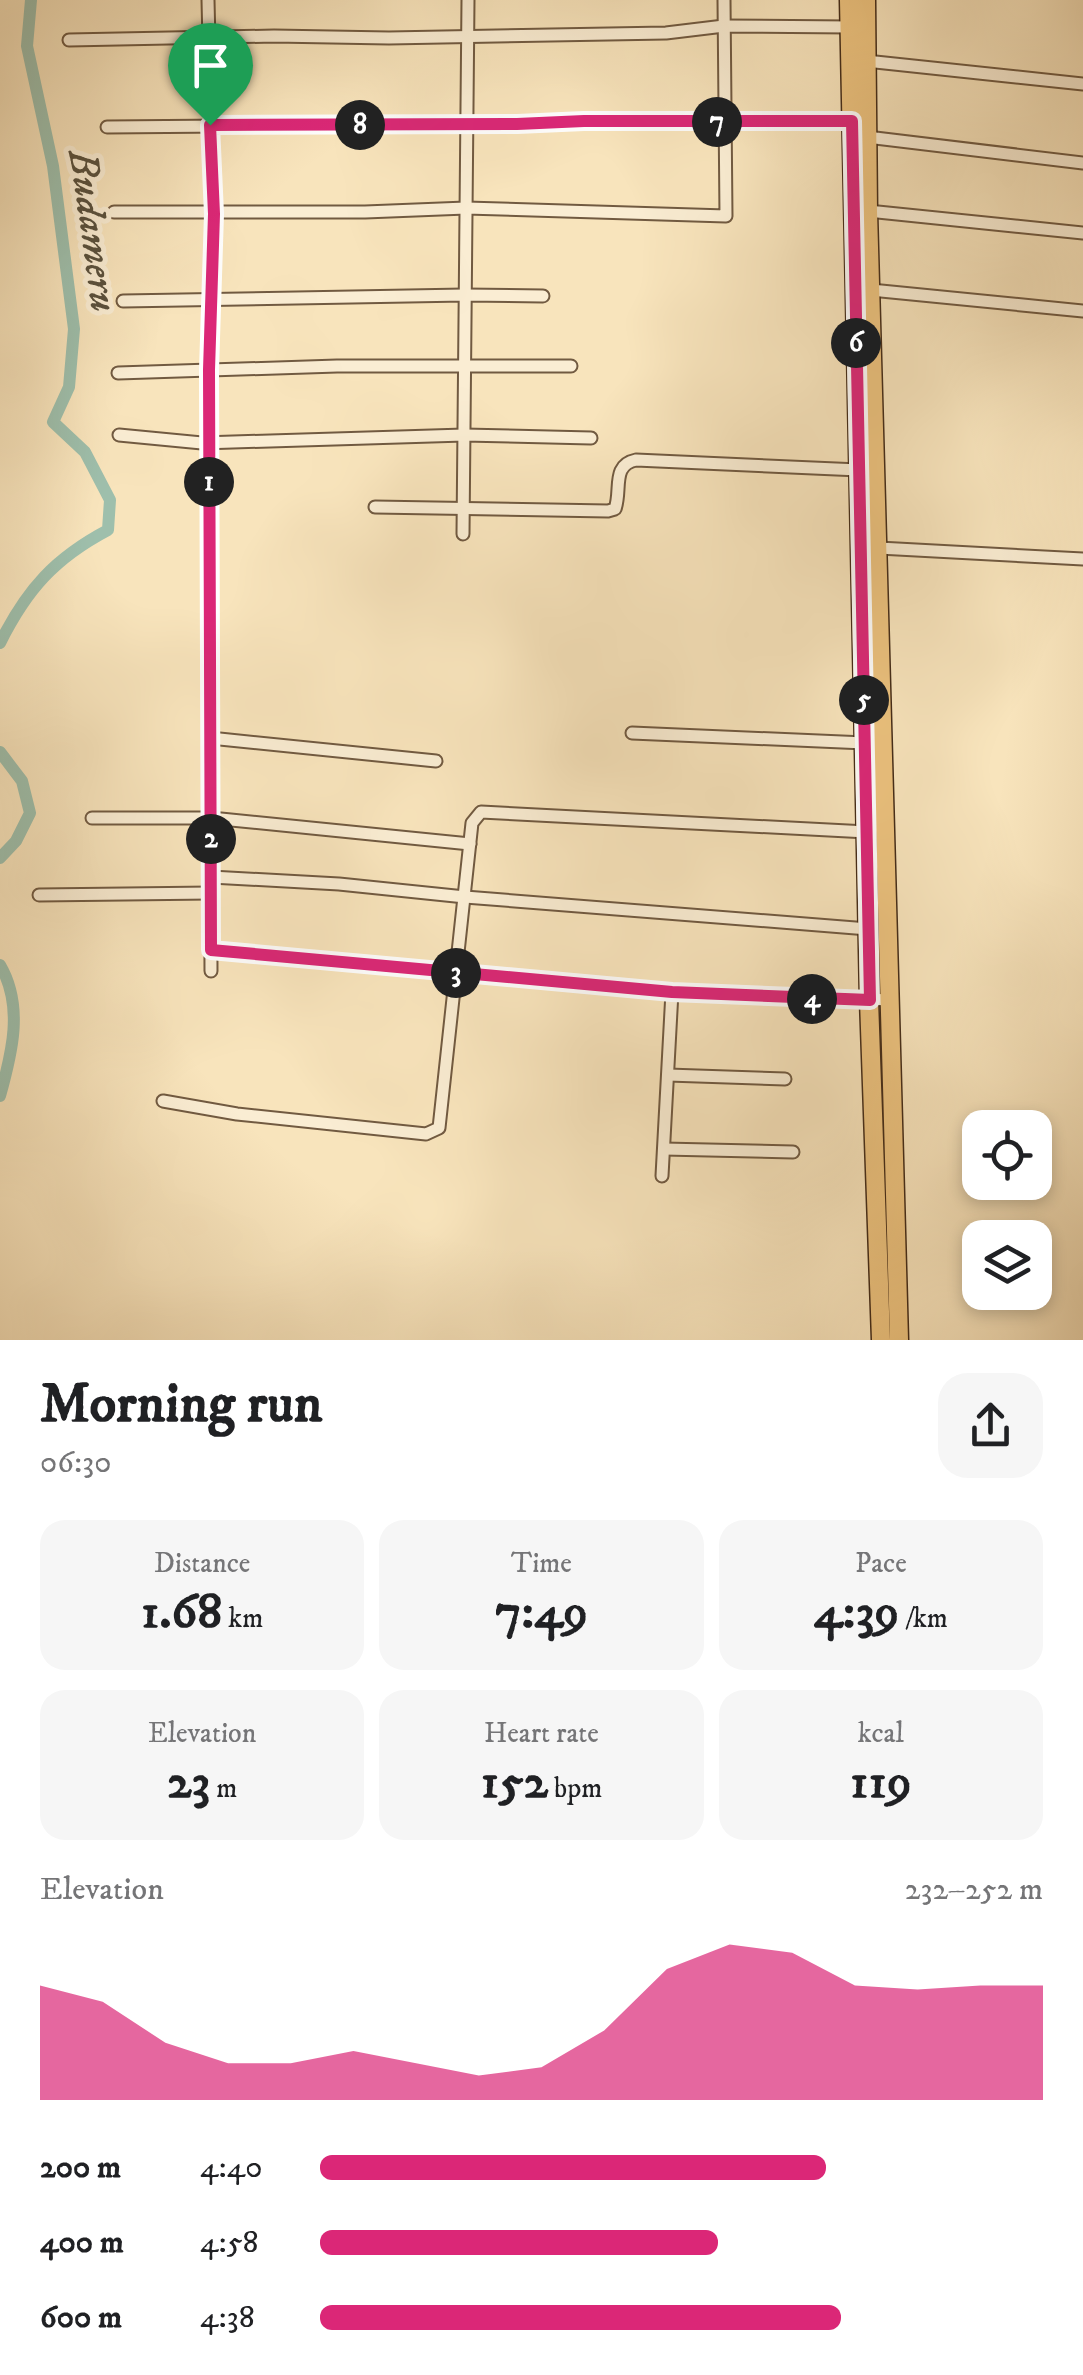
<!DOCTYPE html>
<html lang="en">
<head>
<meta charset="utf-8">
<style>
  :root { --surface:#fff; --page:#f6f6f6; --text:#202124; --muted:#757577; --accent:#db2777 }
  body { margin:0; font-family:"IM FELL DW Pica",serif; background:var(--page); color:var(--text); height:100vh; display:flex; flex-direction:column; font-size:38px; white-space:nowrap }
  * { box-sizing:border-box; margin:0 }
  p { font-size:32px; color:var(--muted) }
  .icon { flex:none; width:55px; height:55px; fill:none; stroke:currentColor; stroke-width:2; stroke-linecap:round; stroke-linejoin:round }
  .map { position:relative; height:1340px; overflow:hidden }
  .side { display:flex; flex-direction:column; background:var(--surface); flex:1 }
  .side>* { flex:none }
  .fabs { position:absolute; left:962px; top:1110px; display:grid; gap:20px }
  .fabs a { display:grid; place-items:center; width:90px; height:90px; border-radius:20px; background:var(--surface); box-shadow:0 5px 15px #0003; font-size:50px }
  .pin { position:absolute; display:grid; place-items:center; width:85px; height:85px; color:#fff; margin:-102px -42px; border-radius:50% 50% 50% 0; rotate:-45deg; box-shadow:0 0 10px #0007 }
  .pin .icon { rotate:45deg }
  .km { position:absolute; width:50px; height:50px; margin:-25px; border-radius:50%; background:#222; color:#fff; font-size:28px; line-height:50px; text-align:center }
  .round { display:grid; place-items:center; flex:none; width:105px; height:105px; border-radius:30px; background:var(--page) }
  .overview { display:flex; align-items:center; justify-content:space-between; height:170px; padding:0 40px }
  h1 { font-size:55px; font-weight:700; line-height:75px }
  .figures { display:grid; grid-template-columns:repeat(3,1fr); gap:15px; height:170px; padding:10px 40px }
  .figures div { display:grid; align-content:center; border-radius:25px; background:var(--page); text-align:center }
  .figures b { font-size:50px; font-weight:700 }
  .figures small { font-size:28px; font-weight:400 }
  .figures p { font-size:28px }
  .chart { height:280px; padding:20px 40px }
  .chart p { display:flex; justify-content:space-between }
  .chart svg { width:100%; height:180px; margin-top:10px; fill:var(--accent); opacity:.7 }
  ul { padding:0 40px; list-style:none; font-size:32px }
  li { display:grid; grid-template-columns:160px 120px 1fr; align-items:center; height:75px }
  li i { height:25px; border-radius:12px; background:var(--accent) }
  .map>svg:first-child { display:block }
</style>
</head>
<body>
<div class="map">
<svg width="1083" height="1340" viewBox="0 0 1083 1340">
  <rect width="100%" height="100%" fill="#f8e4bc"/>
  <filter id="stains"><feTurbulence type="fractalNoise" baseFrequency=".002" numOctaves="4"/><feColorMatrix values="0 0 0 0 .2 0 0 0 0 .09 0 0 0 0 .02 0 0 0 .5 -.17"/></filter>
  <radialGradient id="worn" r=".72"><stop offset=".6" stop-color="#630" stop-opacity="0"/><stop offset="1" stop-color="#630" stop-opacity=".3"/></radialGradient>
  <g fill="none" stroke-linecap="round" stroke-linejoin="round">
    <g stroke="#9ebfac" stroke-width="12">
      <path d="M0,643C27,589 55,558 108,530L110,500L85,452L53,422L69,387L74,329L53,166L27,46L31,0"/>
      <polyline points="0,752 22,781 30,813 16,841 0,858"/>
      <path d="M0,965C24,1006 12,1053 0,1096"/>
    </g>
    <g stroke="#715a41" stroke-width="15">
      <g id="street">
        <polyline points="208,0 213,214 209,370 211,971"/>
        <polyline points="69,40 274,36 389,38 666,33 724,26 850,27"/>
        <polyline points="866,61 1083,84"/>
        <polyline points="107,127 852,121"/>
        <polyline points="867,137 1083,163"/>
        <polyline points="868,211 1083,233"/>
        <polyline points="114,212 365,212 466,208 726,216 724,0"/>
        <polyline points="871,290 1083,311"/>
        <polyline points="123,301 464,295 543,296"/>
        <polyline points="118,373 337,366 571,366"/>
        <polyline points="119,435 202,443 464,435 591,438"/>
        <path d="M375,507L608,511L615,509C622,490 611,465 636,460L859,470"/>
        <polyline points="463,534 468,0"/>
        <polyline points="879,548 1083,559"/>
        <polyline points="632,733 865,743"/>
        <polyline points="210,738 436,761"/>
        <polyline points="92,818 211,818 470,844"/>
        <polyline points="211,877 339,884 465,897 868,929"/>
        <polyline points="39,895 211,893"/>
        <polyline points="211,950 672,992 891,1000"/>
        <polyline points="668,1075 785,1079"/>
        <polyline points="163,1101 237,1114 426,1134 439,1128 472,823 481,812 867,832"/>
        <polyline points="664,1149 793,1152"/>
        <polyline points="662,1176 672,992"/>
      </g>
    </g>
    <g stroke="#442c18" stroke-width="21">
      <g id="primary">
        <polyline points="849,0 869,1000 881,1340"/>
        <polyline points="866,0 868,211 899,1340"/>
      </g>
    </g>
    <use href="#street" stroke="#faedd3" stroke-width="11"/>
    <use href="#primary" stroke="#ecc27e" stroke-width="18"/>
  </g>
  <g fill="none" stroke-linecap="round" stroke-linejoin="round">
    <g stroke="#fff" stroke-width="20">
      <polygon id="route" points="584,121 852,121 870,1000 672,992 211,950 209,370 214,214 210,125 517,124"/>
    </g>
    <use href="#route" stroke="#db2777" stroke-width="12"/>
  </g>
  <g text-anchor="middle" dominant-baseline="central" stroke-width="10" stroke-linejoin="round" paint-order="stroke">
    <g font-size="40" font-style="italic" fill="#5a513d" stroke="#faedd3">
      <text transform="translate(92 231) rotate(82)">Budameru</text>
    </g>
  </g>
  <rect width="100%" height="100%" filter="url(#stains)"/>
  <rect width="100%" height="100%" fill="url(#worn)"/>
</svg>
<div class="fabs">
<a><svg class="icon" aria-label="locate" viewBox="0 0 24 24"><circle cx="12" cy="12" r="6"/><path d="M12 2v4M12 18v4M2 12h4M18 12h4"/></svg></a>
<a><svg class="icon" aria-label="layers" viewBox="0 0 24 24"><path d="M12 4l9 5-9 5-9-5zM3 14l9 5 9-5"/></svg></a>
</div>
<div class="pin" style="left:210px;top:125px;background:#1e9e55"><svg class="icon" aria-label="arrive" viewBox="0 0 24 24"><path d="M6 21V4h12l-3 4 3 4H6"/></svg></div>
<b class="km" style="left:209px;top:482px">1</b>
<b class="km" style="left:211px;top:839px">2</b>
<b class="km" style="left:456px;top:973px">3</b>
<b class="km" style="left:812px;top:999px">4</b>
<b class="km" style="left:864px;top:700px">5</b>
<b class="km" style="left:856px;top:343px">6</b>
<b class="km" style="left:717px;top:122px">7</b>
<b class="km" style="left:360px;top:125px">8</b>
</div>
<section class="side">
<div class="overview"><div><h1>Morning run</h1><p>06:30</p></div><a class="round"><svg class="icon" aria-label="share" viewBox="0 0 24 24"><path d="M12 15V3M7 8l5-5 5 5M5 13v7h14v-7"/></svg></a></div>
<div class="figures">
<div><p>Distance</p><b>1.68<small> km</small></b></div>
<div><p>Time</p><b>7:49</b></div>
<div><p>Pace</p><b>4:39<small> /km</small></b></div>
</div>
<div class="figures">
<div><p>Elevation</p><b>23<small> m</small></b></div>
<div><p>Heart rate</p><b>152<small> bpm</small></b></div>
<div><p>kcal</p><b>119</b></div>
</div>
<div class="chart"><p><span>Elevation</span>232–252 m</p>
<svg viewBox="0 0 160 44" preserveAspectRatio="none"><path d="M0 44V16L10 20L20 30L30 35L40 35L50 32L60 35L70 38L80 36L90 27L100 12L110 6L120 8L130 16L140 17L150 16L160 16V44z"/></svg>
</div>
<ul>
<li><b>200 m</b>4:40<i style="width:70%"></i></li>
<li><b>400 m</b>4:58<i style="width:55%"></i></li>
<li><b>600 m</b>4:38<i style="width:72%"></i></li>
</ul>
</section>
</body>
</html>
